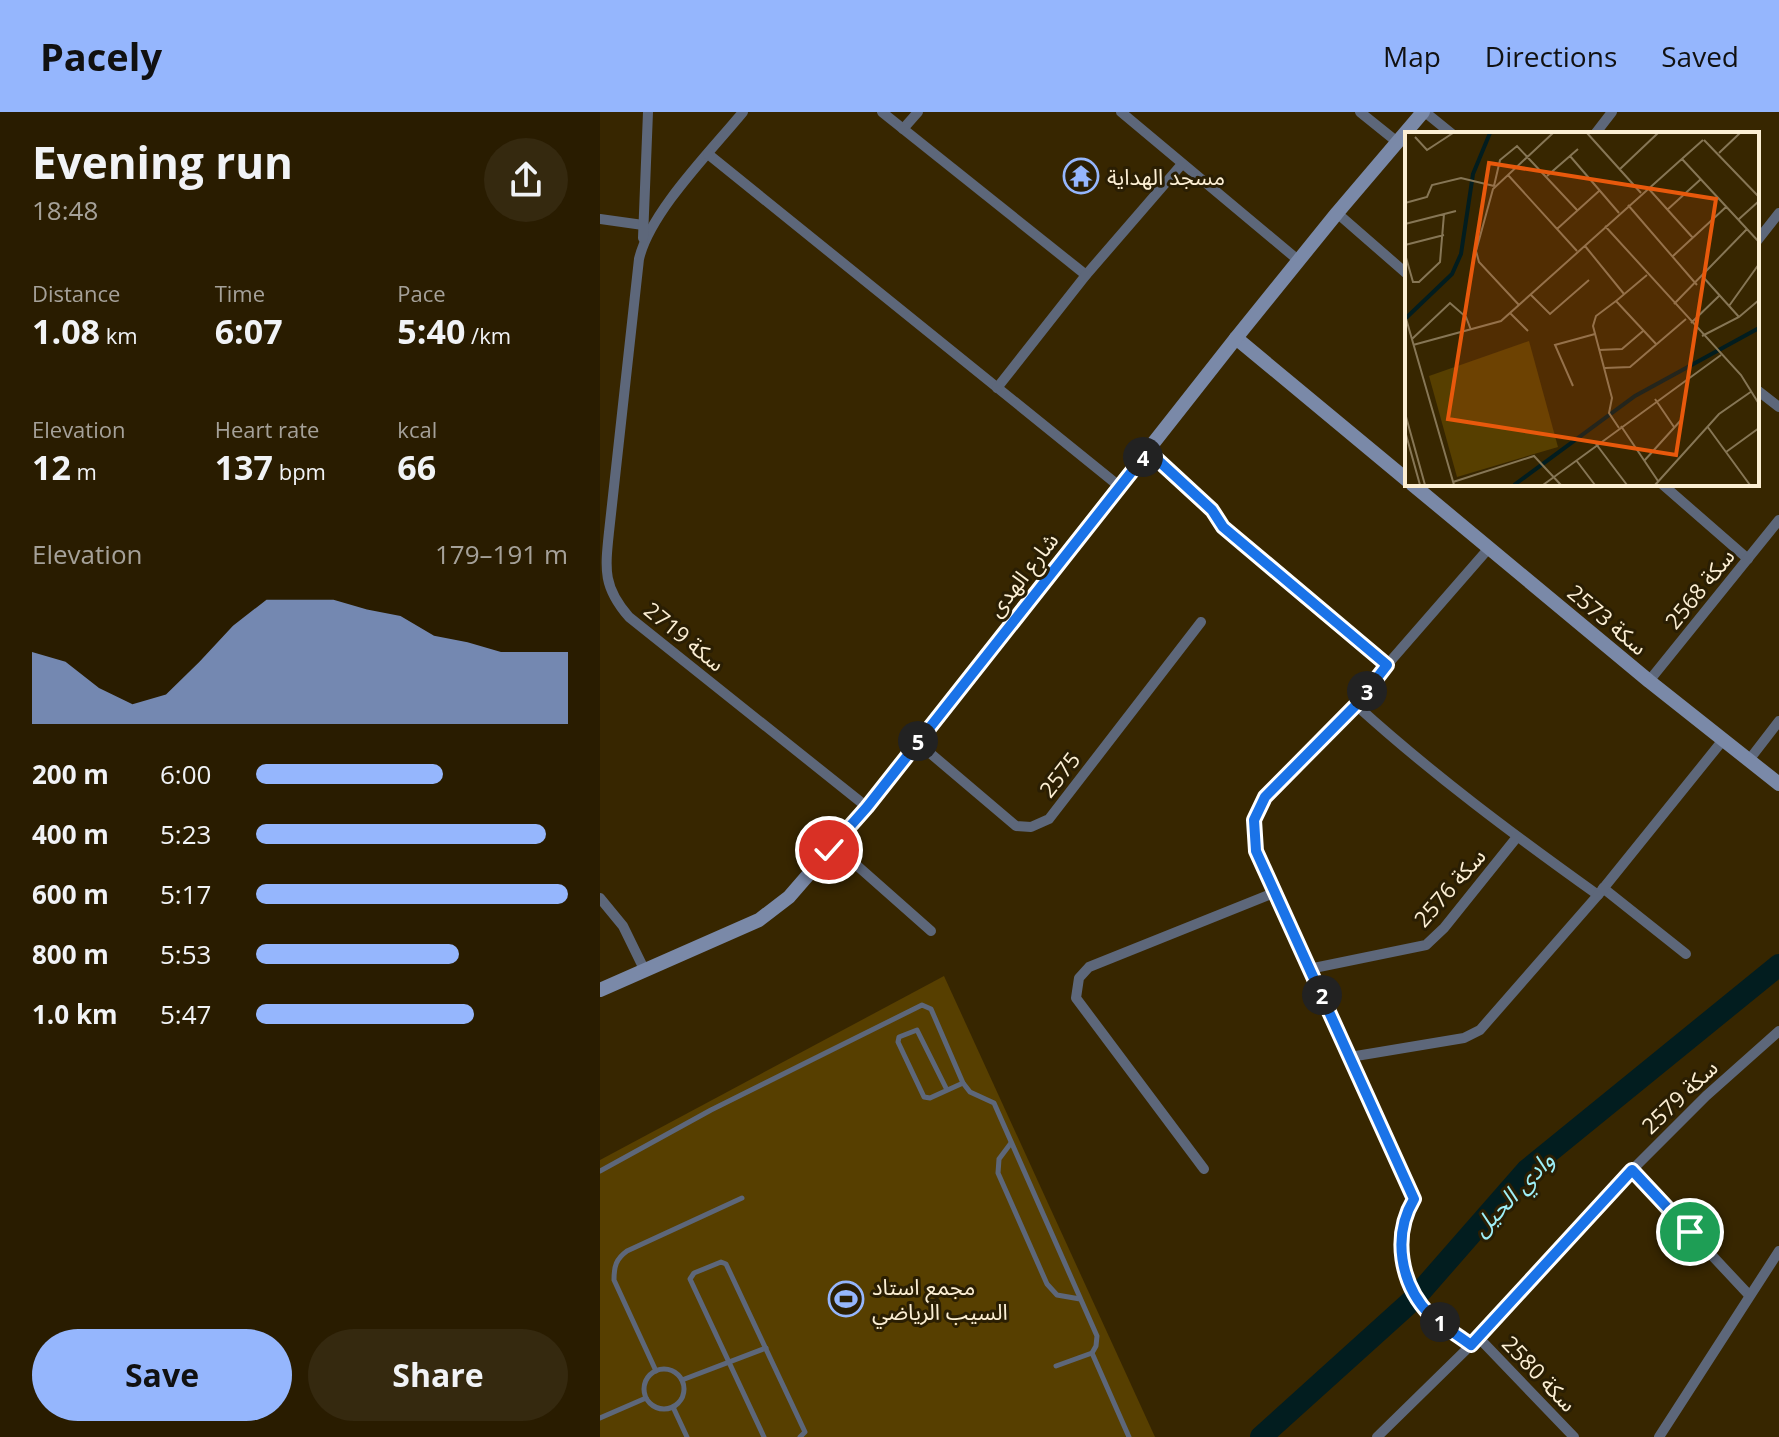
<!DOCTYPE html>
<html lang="en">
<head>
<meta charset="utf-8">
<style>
  :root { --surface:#291c00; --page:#35290f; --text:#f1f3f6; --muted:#a5a199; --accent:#95b6fd }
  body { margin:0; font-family:"Open Sans","Noto Sans Arabic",sans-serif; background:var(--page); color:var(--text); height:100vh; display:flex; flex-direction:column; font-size:30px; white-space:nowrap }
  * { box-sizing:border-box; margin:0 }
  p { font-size:26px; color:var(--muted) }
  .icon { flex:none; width:44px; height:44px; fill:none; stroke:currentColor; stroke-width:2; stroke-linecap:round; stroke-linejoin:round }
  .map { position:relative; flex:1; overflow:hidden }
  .side { display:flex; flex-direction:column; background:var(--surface); width:600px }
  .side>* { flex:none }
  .pin { position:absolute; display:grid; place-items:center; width:68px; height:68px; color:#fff; margin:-34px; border:4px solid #fff; border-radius:50%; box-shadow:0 2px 8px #0007 }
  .km { position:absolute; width:40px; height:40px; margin:-20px; border-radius:50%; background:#222; color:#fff; font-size:22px; line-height:40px; text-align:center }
  .round { display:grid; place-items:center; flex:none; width:84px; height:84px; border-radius:42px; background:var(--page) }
  .head { display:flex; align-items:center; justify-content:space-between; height:136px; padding:0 32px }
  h1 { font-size:44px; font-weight:700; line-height:60px }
  .stats { display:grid; grid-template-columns:repeat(3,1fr); gap:12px; height:136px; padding:8px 32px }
  .stats div { display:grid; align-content:center }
  .stats b { font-size:34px; font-weight:700 }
  .stats small { font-size:22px; font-weight:400 }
  .stats p { font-size:22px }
  .chart { height:224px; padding:16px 32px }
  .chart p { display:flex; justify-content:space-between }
  .chart svg { width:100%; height:144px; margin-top:8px; fill:var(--accent); opacity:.7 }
  .cta { display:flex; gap:16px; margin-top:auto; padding:16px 32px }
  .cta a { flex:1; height:92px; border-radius:48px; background:var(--accent); color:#111; font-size:32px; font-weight:700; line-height:92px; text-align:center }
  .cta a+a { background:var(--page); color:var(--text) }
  ul { padding:0 32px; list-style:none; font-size:26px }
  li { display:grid; grid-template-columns:128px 96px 1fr; align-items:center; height:60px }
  li i { height:20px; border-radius:10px; background:var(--accent) }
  header { display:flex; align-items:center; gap:48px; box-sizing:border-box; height:112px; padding:0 40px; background:var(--accent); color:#111 }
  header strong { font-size:38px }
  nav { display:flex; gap:44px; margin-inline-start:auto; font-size:28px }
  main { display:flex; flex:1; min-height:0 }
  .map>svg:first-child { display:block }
</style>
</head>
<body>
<header>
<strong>Pacely</strong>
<nav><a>Map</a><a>Directions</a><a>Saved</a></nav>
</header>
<main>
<section class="side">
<div class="head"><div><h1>Evening run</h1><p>18:48</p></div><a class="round"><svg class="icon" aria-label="share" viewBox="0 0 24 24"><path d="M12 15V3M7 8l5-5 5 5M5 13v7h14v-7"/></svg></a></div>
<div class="stats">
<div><p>Distance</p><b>1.08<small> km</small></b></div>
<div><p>Time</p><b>6:07</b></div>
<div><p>Pace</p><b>5:40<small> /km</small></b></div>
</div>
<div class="stats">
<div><p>Elevation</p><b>12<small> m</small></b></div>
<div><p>Heart rate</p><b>137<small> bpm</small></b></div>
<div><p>kcal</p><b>66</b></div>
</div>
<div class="chart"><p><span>Elevation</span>179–191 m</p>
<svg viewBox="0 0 160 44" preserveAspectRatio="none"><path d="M0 44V22L10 25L20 33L30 38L40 35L50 25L60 14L70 6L80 6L90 6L100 9L110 11L120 17L130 19L140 22L150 22L160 22V44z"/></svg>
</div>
<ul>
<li><b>200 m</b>6:00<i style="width:60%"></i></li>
<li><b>400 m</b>5:23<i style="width:93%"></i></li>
<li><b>600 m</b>5:17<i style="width:100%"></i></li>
<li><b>800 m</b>5:53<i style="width:65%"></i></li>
<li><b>1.0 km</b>5:47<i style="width:70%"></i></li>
</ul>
<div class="cta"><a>Save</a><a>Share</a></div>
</section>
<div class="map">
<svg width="1179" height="1325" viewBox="0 0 1179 1325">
  <rect width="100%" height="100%" fill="#372600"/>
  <polygon fill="#573f00" points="344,864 555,1325 0,1325 0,1048"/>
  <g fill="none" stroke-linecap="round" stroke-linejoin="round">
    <polyline stroke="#021d1f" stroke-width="22" points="661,1325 815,1186 927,1058 1179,853"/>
    <g stroke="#5d677a" stroke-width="5">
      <polyline points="347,978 317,918 299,925 298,930 324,985 330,986 363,971"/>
      <polyline points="411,1031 399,1047 398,1061 447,1172 457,1183 480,1187"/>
      <polyline points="0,1059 111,998 322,893 331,897 363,971 370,980 394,991 497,1224 496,1234 492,1241 529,1325"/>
      <polyline points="456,1254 492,1241"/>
      <circle cx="64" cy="1277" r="20"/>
      <path d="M56,1259L14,1168C14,1154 16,1147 27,1139L142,1086"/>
      <polyline points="82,1268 166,1236"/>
      <polyline points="73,1295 87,1325"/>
      <polyline points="0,1306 46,1286"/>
      <polyline points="164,1325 90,1167 94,1161 121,1150 126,1152 205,1320 200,1325"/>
    </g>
    <g stroke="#5d677a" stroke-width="10">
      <path d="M143,0C111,39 50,100 39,147L9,420C5,458 3,475 29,505L267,695"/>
      <polyline points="282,0 486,163"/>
      <polyline points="521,0 698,148"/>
      <polyline points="760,0 796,29"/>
      <polyline points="825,0 852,22"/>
      <polyline points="303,17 318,0"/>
      <polyline points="995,22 1012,0"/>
      <polyline points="108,42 519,374"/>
      <polyline points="737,101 807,162"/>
      <polyline points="0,107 43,113"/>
      <polyline points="43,126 48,0"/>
      <polyline points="1157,129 1179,101"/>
      <polyline points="397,276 486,163 582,52"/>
      <polyline points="1157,278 1179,295"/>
      <polyline points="548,339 612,398 623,415 787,553"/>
      <polyline points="1062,372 1148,447"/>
      <path d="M889,436L787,553L756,593C832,662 914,723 998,783"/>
      <polyline points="1049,569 1179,408"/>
      <path d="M756,593L665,685L654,708L656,739L814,1087C792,1125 800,1172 830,1203C842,1214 858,1223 871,1233"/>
      <polyline points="317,630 416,714 431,715 449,707 601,510"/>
      <polyline points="1149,648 1179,609"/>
      <polyline points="229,738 253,750 331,819"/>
      <polyline points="1003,776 1086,842"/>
      <polyline points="0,786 23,814 45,859"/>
      <polyline points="709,857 826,833 844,816 917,725"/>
      <polyline points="750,945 864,926 880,918 998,783 1123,628"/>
      <polyline points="604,1057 476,886 479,866 489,855 676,780"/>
      <polyline points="1032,1058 1149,1183"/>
      <polyline points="878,1225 974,1325"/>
      <polyline points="777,1325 871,1233 1032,1058 1106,984 1179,919"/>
      <polyline points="1059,1325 1179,1139"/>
    </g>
    <g stroke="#7a89a8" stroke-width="14">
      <polyline points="636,226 807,368"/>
      <polyline points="812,372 1049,569 1179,672"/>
      <polyline points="0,878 159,808 189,785 267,695 636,226 737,101 823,0"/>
    </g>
  </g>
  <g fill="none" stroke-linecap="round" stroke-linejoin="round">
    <g stroke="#fff" stroke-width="16">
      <path id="route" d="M229,738L267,695L548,339L612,398L623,415L787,553L756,593L665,685L654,708L656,739L814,1087C792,1124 800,1172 830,1203C842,1214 858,1223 871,1233L1032,1058L1090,1120"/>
    </g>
    <use href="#route" stroke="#1a73e8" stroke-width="10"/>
  </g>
  <defs>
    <g id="temple-ring" transform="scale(1.8)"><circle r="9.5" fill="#2a1e03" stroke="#95b6fd" stroke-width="1.5"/><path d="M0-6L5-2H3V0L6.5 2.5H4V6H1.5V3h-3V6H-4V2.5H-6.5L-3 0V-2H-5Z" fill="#95b6fd"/></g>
    <g id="stadium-ring" transform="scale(1.8)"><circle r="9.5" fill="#2a1e03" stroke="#95b6fd" stroke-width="1.5"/><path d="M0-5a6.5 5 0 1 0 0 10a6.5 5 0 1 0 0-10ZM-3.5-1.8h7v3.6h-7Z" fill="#95b6fd"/></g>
  </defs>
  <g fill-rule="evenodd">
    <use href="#temple-ring" x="481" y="64"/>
    <use href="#stadium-ring" x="246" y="1187"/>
  </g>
  <g text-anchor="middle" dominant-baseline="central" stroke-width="6" stroke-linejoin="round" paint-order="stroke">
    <g font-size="22" fill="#fcefd4" stroke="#2a1e03" text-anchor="start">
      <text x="507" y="64">مسجد الهداية</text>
      <text x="272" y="1174">مجمع استاد<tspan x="272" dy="25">السيب الرياضي</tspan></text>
    </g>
    <g font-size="22" fill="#fcefd4" stroke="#2a1e03">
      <text transform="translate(422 462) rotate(-52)">شارع الهدى</text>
      <text transform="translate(1099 476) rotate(-51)">سكة 2568</text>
      <text transform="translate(1008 507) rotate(40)">سكة 2573</text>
      <text transform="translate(85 524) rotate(39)">سكة 2719</text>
      <text transform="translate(459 662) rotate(-52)">2575</text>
      <text transform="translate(849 775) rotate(-49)">سكة 2576</text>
      <text transform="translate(1079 984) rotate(-44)">سكة 2579</text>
      <text transform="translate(940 1261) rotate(46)">سكة 2580</text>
    </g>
    <g font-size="24" font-style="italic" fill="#9ff0f8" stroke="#2a1e03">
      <text transform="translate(912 1081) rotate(-46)">وادي الحيل</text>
    </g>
  </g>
  <g transform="translate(805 20)">
    <rect width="354" height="354" fill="#372600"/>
    <path d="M124,209L153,315L52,345L24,244Z" fill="#573f00"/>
    <path fill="none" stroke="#021d1f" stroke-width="4" d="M1,186L47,142L56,122L68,42L85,1M109,353L230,264L354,196"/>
    <path fill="none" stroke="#867655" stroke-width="2" d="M182,1L236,61M10,5L22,18L48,1M299,8L354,65M314,21L335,1M165,24L214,81M277,27L354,110M215,37L253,1M103,43L172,119M142,44L173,17M89,54L95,28L112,14L172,78M243,56L288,106M0,71L22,65L27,53L56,46L89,54M223,73L292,153M262,78L296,47M334,87L354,69M0,92L51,79M200,94L336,243L354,272M152,97L194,59M0,113L39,103M180,114L219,162M0,122L8,150H14L35,130L39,82M268,124L321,75M242,143L211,169L252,213M299,146L334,185M126,163L145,182L184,148M211,169L191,184L188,194L207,266L204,281L214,296M269,172L342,97M114,173L74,130L71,119L88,57L148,1M324,174L354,132M105,181L123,199M0,183L49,353M286,191L315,163M297,204L334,185L354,168M7,207L45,171L61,185L66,198M8,213L96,189L298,8M194,218L217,217L238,199M200,236L225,235L281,187M168,254L150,213L190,202M250,267L269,295M0,281L20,353M216,294L253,349M302,294L345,353M0,299L15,353M191,312L222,353M321,320L354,296M171,328L190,353M239,329L277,287M48,350L129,324L156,353M138,353L316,223M250,353L314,282L347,259"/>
    <path fill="#e8590c" fill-opacity="0.15" stroke="#e8590c" stroke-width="4" d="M84,31L311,67L271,323L43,287Z"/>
    <rect width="354" height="354" fill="none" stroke="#fcefd4" stroke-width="4"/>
  </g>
</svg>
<div class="pin" style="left:1090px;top:1120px;background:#1e9e55"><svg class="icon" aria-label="arrive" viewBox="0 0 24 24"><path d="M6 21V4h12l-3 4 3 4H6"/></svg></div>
<div class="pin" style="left:229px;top:738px;background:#d93025"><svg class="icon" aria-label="check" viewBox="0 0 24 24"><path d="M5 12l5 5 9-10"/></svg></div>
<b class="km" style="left:840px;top:1210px">1</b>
<b class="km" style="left:722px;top:883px">2</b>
<b class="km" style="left:767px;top:579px">3</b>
<b class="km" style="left:543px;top:345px">4</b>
<b class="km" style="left:318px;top:629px">5</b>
</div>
</main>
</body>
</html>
